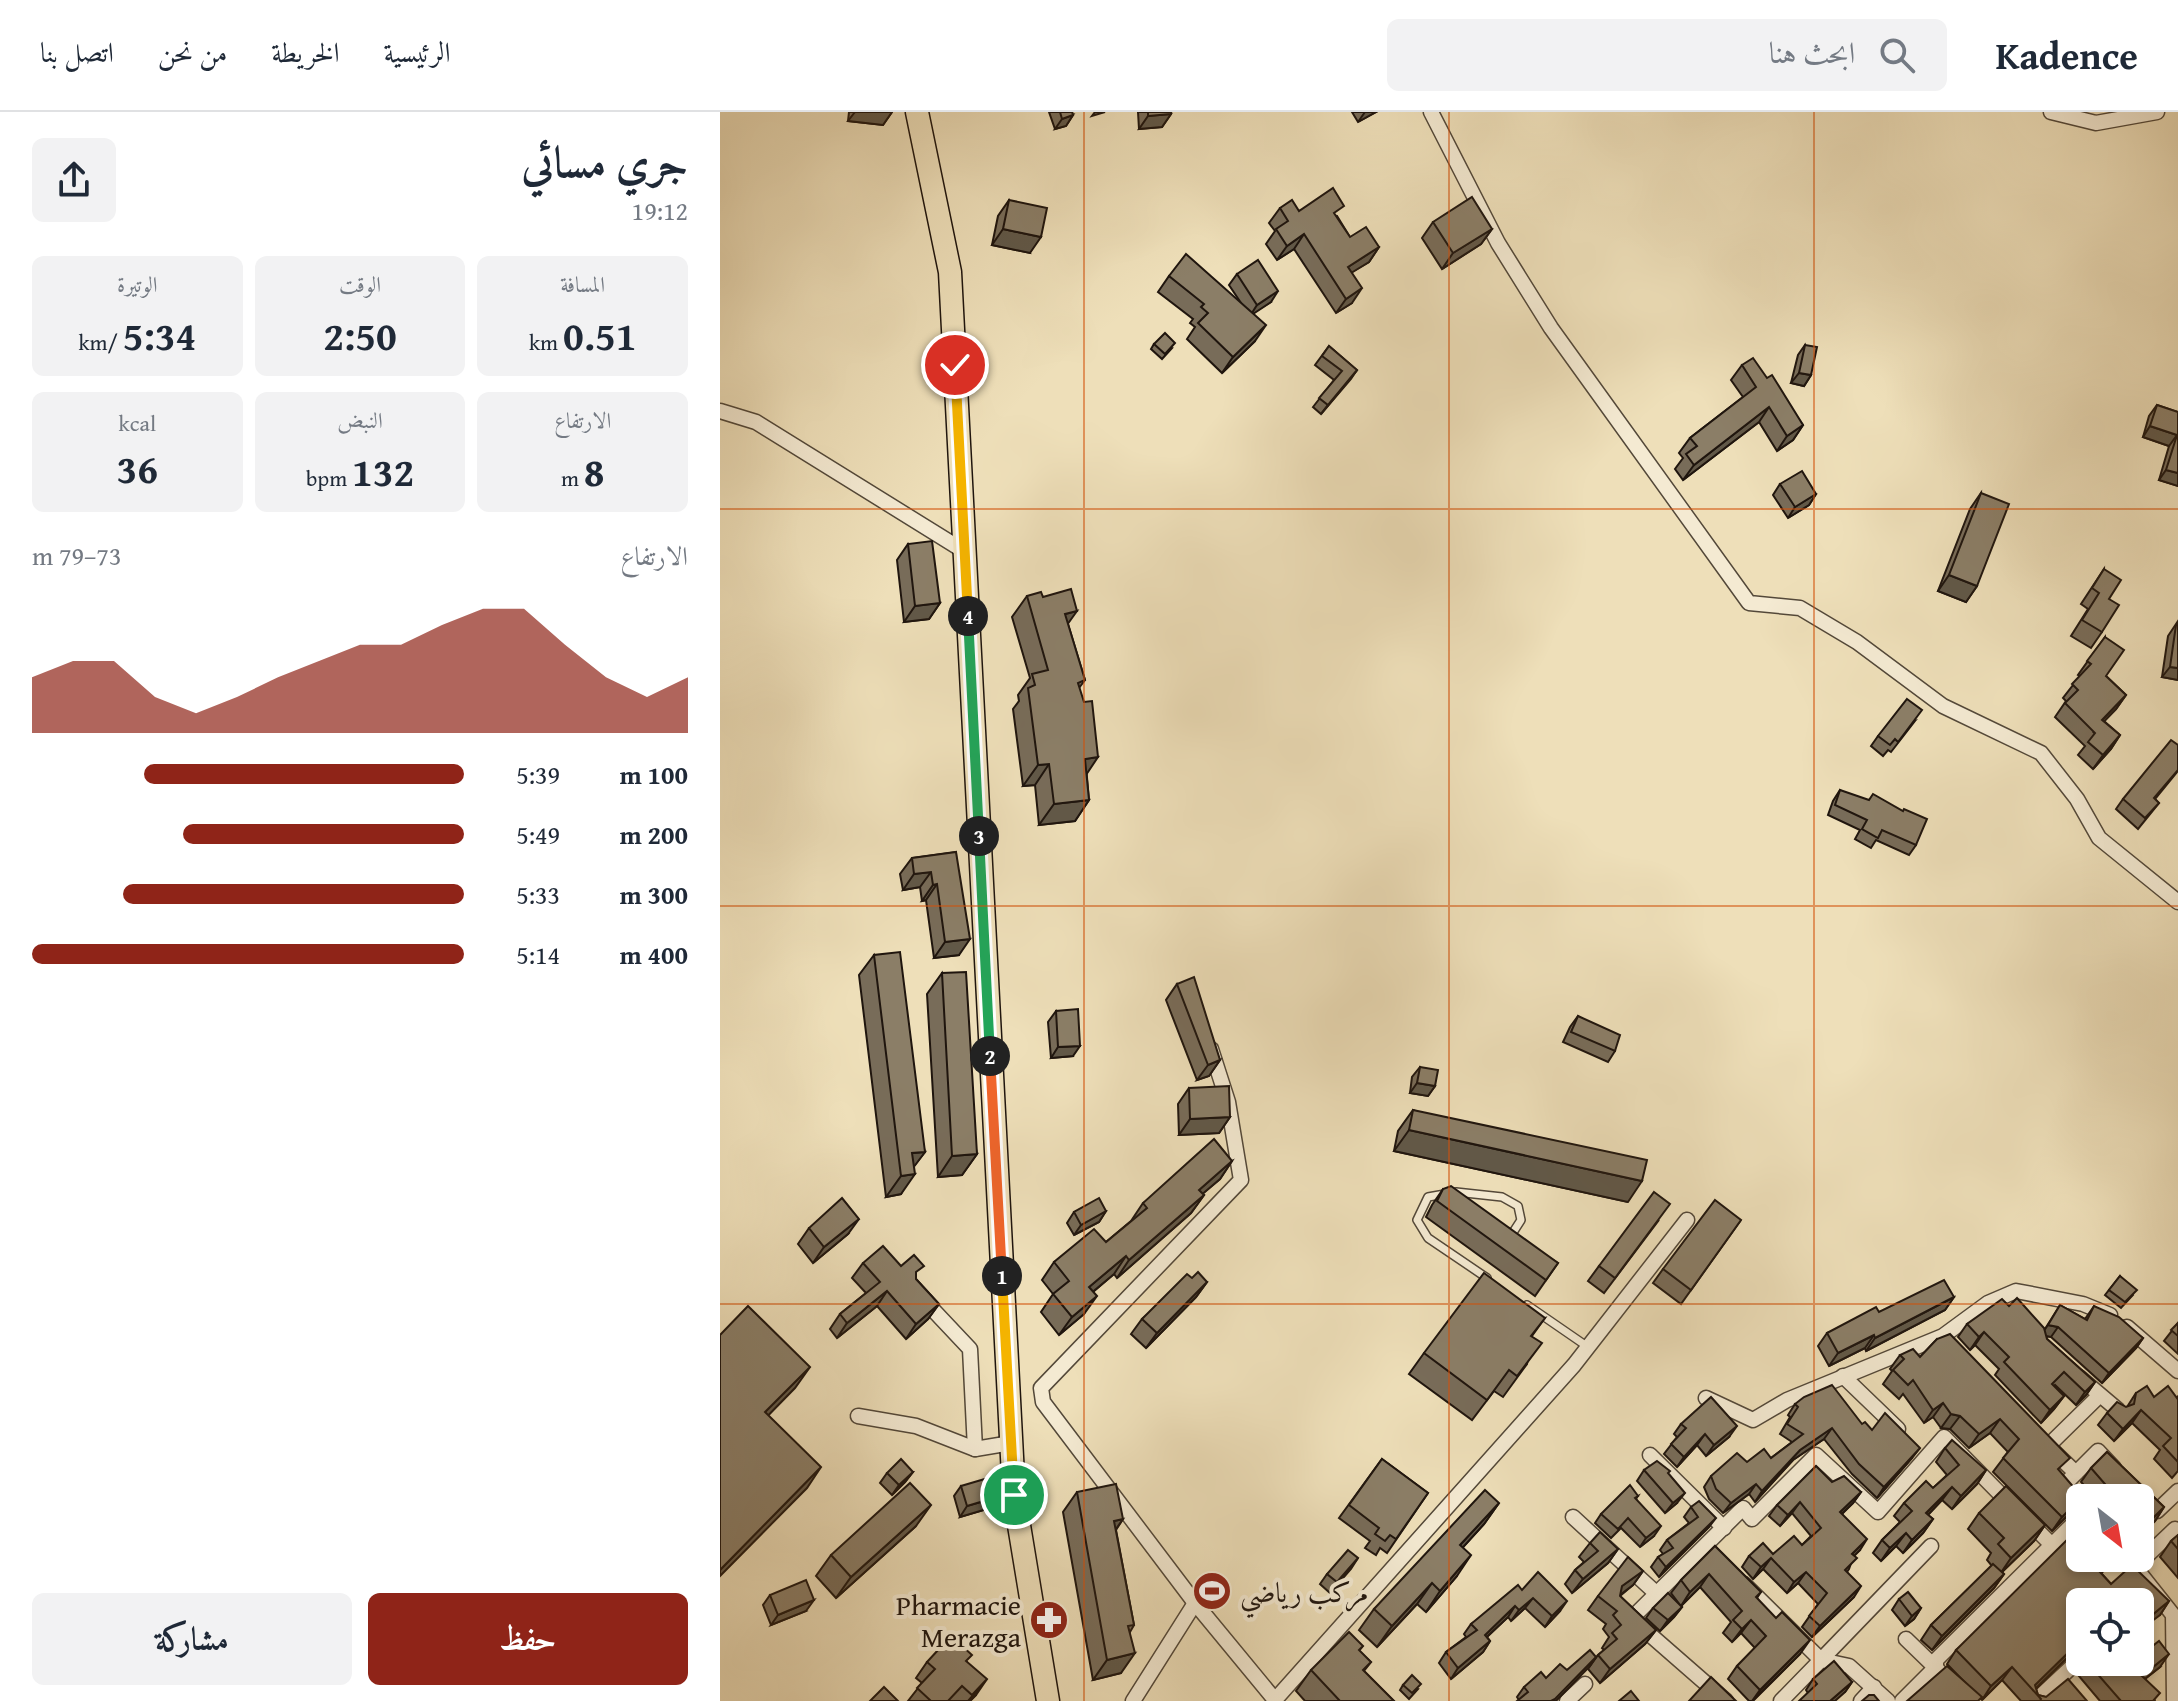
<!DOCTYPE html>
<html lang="ar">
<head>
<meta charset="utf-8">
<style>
  :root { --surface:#fff; --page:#f2f2f3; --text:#1f2937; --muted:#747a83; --line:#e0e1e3; --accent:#8f2418 }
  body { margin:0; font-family:"Gentium Book Plus",Amiri,serif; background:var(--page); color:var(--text); direction:rtl; height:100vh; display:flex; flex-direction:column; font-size:30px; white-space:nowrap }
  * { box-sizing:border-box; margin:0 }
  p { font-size:26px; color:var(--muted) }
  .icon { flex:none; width:44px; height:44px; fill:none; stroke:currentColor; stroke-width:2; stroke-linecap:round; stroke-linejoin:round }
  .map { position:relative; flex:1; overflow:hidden; direction:ltr }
  .side { display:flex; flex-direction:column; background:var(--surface); width:720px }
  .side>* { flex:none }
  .needle { width:52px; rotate:149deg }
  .buttons { position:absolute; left:1346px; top:1372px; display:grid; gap:16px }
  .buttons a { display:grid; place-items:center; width:88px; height:88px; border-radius:12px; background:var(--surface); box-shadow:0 4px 12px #0003; font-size:40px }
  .pin { position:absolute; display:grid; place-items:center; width:68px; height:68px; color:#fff; margin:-34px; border:4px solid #fff; border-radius:50%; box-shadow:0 2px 8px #0007 }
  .km { position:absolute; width:40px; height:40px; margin:-20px; border-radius:50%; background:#222; color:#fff; font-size:22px; line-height:40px; text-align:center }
  .round { display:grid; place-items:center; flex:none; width:84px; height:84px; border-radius:12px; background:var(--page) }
  .headline { display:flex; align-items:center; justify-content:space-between; height:136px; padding:0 32px }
  h1 { font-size:44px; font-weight:700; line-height:60px }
  .stats { display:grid; grid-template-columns:repeat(3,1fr); gap:12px; height:136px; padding:8px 32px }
  .stats div { display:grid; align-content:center; border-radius:12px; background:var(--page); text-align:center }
  .stats b { font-size:40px; font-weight:700 }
  .stats small { font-size:22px; font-weight:400 }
  .stats p { font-size:22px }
  .chart { height:224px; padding:16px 32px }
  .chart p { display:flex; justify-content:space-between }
  .chart svg { width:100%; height:144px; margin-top:8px; fill:var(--accent); opacity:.7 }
  .button { display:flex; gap:16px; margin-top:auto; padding:16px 32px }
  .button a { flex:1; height:92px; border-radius:12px; background:var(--accent); color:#fff; font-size:32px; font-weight:700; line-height:92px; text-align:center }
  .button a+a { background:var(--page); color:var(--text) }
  ul { padding:0 32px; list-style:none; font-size:26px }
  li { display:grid; grid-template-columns:128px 96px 1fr; align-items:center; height:60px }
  li i { height:20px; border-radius:10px; background:var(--accent) }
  header { display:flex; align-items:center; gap:48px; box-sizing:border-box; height:112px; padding:0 40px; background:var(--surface); border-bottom:2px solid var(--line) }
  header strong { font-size:38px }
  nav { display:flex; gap:44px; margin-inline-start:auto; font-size:28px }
  .search { width:560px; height:72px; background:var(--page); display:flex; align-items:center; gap:20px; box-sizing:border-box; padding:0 28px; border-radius:12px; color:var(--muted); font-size:30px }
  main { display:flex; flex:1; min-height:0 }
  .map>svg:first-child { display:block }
</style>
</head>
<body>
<header>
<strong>Kadence</strong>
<div class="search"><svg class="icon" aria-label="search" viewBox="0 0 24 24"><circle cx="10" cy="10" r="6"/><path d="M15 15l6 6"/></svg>ابحث هنا</div>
<nav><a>الرئيسية</a><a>الخريطة</a><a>من نحن</a><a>اتصل بنا</a></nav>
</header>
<main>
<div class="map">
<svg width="1458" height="1589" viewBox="0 0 1458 1589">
  <rect width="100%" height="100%" fill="#eedfb9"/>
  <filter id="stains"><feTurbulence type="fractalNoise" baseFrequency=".0025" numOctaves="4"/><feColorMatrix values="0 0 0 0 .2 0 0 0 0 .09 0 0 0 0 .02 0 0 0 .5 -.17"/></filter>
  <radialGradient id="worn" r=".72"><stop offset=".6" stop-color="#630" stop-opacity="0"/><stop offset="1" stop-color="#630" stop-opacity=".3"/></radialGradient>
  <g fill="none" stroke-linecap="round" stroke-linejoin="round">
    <g stroke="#534839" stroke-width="10">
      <g id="lane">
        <polyline points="736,1080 782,1085 798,1094 801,1108 792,1122 789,1120"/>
        <polyline points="725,1082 708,1085 697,1108 708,1126 767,1166"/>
        <polyline points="807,1193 868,1235"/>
      </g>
    </g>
    <g stroke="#534839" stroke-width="17">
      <g id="street">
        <polyline points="711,0 778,131 831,216 1029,491 1080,496 1137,530 1223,594 1321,641 1357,687 1379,726 1458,790"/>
        <polyline points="1331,0 1376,11 1437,0"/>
        <polyline points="0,299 36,310 244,439"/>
        <polyline points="491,937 508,990 521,1068 321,1276 323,1290 475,1491 555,1588"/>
        <polyline points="201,1185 250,1237 255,1337 291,1331"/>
        <polyline points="1407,1215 1458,1259"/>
        <polyline points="1123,1264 1178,1317"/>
        <polyline points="1359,1265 1398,1298"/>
        <polyline points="986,1286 1033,1308 1067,1288 1223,1224 1268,1191 1296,1179 1363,1192 1390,1203"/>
        <polyline points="138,1304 196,1314 255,1337"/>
        <polyline points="1328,1334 1379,1284"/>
        <polyline points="1333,1339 1356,1361"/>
        <polyline points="930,1343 1004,1416"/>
        <polyline points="1360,1393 1342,1375 1378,1339 1394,1356"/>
        <polyline points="1431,1393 1437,1399 1458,1379"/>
        <polyline points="853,1405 937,1482"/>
        <polyline points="1306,1407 1333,1434"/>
        <polyline points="1455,1417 1415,1455 1453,1503 1454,1588 1458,1587"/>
        <polyline points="1024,1472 1101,1548 1211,1434"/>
        <polyline points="911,1507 1023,1396 1032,1407 1096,1343 1158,1400 1224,1325 1291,1393"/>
        <polyline points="919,1513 1006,1589"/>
        <polyline points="1186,1527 1219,1559"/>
        <polyline points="413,1589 475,1491"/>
        <polyline points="554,1589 854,1253 967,1108"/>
        <polyline points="847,1589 865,1572"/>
        <polyline points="1061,1589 1101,1548 1129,1554 1168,1589"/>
        <polyline points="1141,1589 1154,1575"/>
        <polyline points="1182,1589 1216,1555 1216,1548 1360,1405"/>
        <polyline points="1315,1589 1360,1547"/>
      </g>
    </g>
    <g stroke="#1f150e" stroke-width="25">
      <polyline id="primary" points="197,0 230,160 294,1383 328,1589"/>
    </g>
    <use href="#lane" stroke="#f4ead2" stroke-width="7"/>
    <use href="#street" stroke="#f4ead2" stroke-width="14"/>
    <use href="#primary" stroke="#eedfb9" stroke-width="22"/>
  </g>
  <g fill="#786c59" stroke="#1f150e" stroke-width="2">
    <polygon points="129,0 172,0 163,13 128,9"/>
    <polygon points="329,0 352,0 353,3 346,14 335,17"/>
    <polygon points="418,0 451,0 451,2 442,15 419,17"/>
    <polygon points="632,0 656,0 638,10"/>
    <polygon points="289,88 310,141 272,133 278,104"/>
    <polygon points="560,96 617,104 630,125 659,135 649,150 632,160 632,191 616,201 574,137 557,148 546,132 555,119 549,111"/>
    <polygon points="713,110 772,117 761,132 722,157 702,126"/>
    <polygon points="517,162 551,190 533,201 535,229 502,261 467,227 475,215 470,211 473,207 438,180 449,164 521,191 509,173"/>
    <polygon points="434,232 452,236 442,247 431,237"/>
    <polygon points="1085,233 1091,263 1084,274 1071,271 1078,243"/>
    <polygon points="609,234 637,258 601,302 593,295 614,268 595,253"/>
    <polygon points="1022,253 1047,266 1083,313 1073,328 1057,339 1039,310 963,368 955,357 963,346 959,341 970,326 1023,285 1011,268"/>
    <polygon points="1437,293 1458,300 1458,374 1439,368 1449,334 1423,325 1429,304"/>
    <polygon points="1060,372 1096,382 1089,393 1068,406 1053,383"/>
    <polygon points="1261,381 1257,474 1246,490 1218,479 1250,397"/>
    <polygon points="188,432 220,491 209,507 184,510 177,448"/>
    <polygon points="1384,457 1382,520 1371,536 1351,524 1368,497 1361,492"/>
    <polygon points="307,484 323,485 348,512 365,568 359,576 369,688 355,709 319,713 315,673 303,674 293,597 299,589 298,583 310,566 292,505"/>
    <polygon points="1458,509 1458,568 1442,565 1448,524"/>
    <polygon points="1385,525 1386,564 1406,583 1396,597 1384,609 1400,623 1391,637 1373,657 1358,643 1365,634 1335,605 1346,589 1343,586 1360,564 1358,563"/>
    <polygon points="1195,609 1171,640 1168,638 1163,644 1151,634 1158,624"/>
    <polygon points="1458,659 1435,687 1439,691 1418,717 1396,697 1403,687"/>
    <polygon points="1120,678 1196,733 1189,743 1156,728 1151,736 1135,727 1140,718 1108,703 1113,689"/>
    <polygon points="236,740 239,843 214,846 206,788 202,789 200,775 183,778 180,762 192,746"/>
    <polygon points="154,843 205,1040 194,1054 181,1082 166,1085 139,863"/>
    <polygon points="222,861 257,1042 242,1063 218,1065 207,882"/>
    <polygon points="457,872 500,948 489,964 477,968 446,888"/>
    <polygon points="336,899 353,944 331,946 328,910"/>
    <polygon points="858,904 895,939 888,950 843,930 850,915"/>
    <polygon points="700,955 715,974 708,984 690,981 692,965"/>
    <polygon points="469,976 510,1005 499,1021 459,1023 458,992"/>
    <polygon points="693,998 908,1090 674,1039 678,1019"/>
    <polygon points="512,1049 500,1067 482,1082 484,1083 471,1101 397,1166 394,1162 373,1180 364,1202 339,1223 321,1200 333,1182 322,1168 334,1150 386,1130 411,1109 423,1091"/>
    <polygon points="723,1077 838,1151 815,1184 706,1105 712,1093"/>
    <polygon points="386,1099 379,1110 354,1123 347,1111 354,1100"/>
    <polygon points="939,1108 884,1181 868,1169 879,1154"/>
    <polygon points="1021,1108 961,1192 933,1171 943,1157"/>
    <polygon points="89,1116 128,1122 93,1151 78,1132"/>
    <polygon points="143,1151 181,1154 196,1165 196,1167 219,1192 208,1207 186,1227 157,1194 117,1226 110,1217 120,1202 146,1181 132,1166"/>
    <polygon points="1400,1164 1413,1183 1401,1196 1385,1183"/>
    <polygon points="472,1166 487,1170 476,1185 426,1236 411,1222 422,1207"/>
    <polygon points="1234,1185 1225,1198 1146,1239 1145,1236 1109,1254 1098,1234 1107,1221 1159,1200"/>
    <polygon points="1340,1193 1365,1207 1374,1194 1423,1226 1416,1236 1382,1271 1331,1225 1326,1224 1327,1227 1375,1270 1366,1283 1356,1293 1335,1273 1334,1274 1344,1284 1334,1297 1321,1311 1275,1263 1279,1257 1255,1233 1250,1238 1238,1225 1247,1212 1289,1194 1325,1217"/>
    <polygon points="825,1206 812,1224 807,1252 783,1285 774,1279 752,1308 689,1262 704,1241"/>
    <polygon points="1458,1211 1458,1242 1444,1229"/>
    <polygon points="1217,1227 1340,1360 1360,1387 1352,1399 1332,1419 1273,1360 1288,1340 1270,1321 1249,1336 1230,1317 1221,1316 1213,1305 1204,1311 1183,1282 1179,1287 1163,1272 1172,1259 1170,1257 1180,1243 1200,1245"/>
    <polygon points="1416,1281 1434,1285 1457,1286 1458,1284 1458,1359 1452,1366 1434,1347 1440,1338 1412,1311 1394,1329 1378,1313 1387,1301 1407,1295"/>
    <polygon points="1075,1292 1142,1312 1192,1346 1157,1386 1132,1362 1104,1327 1073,1348 1035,1390 1029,1382 1003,1401 989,1387 984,1375 991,1364 1027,1350 1051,1346 1072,1330 1060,1322 1070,1305 1068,1303"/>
    <polygon points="961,1312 1009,1325 986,1344 977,1333 957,1355 944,1342 957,1325 954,1322"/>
    <polygon points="1225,1336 1266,1358 1257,1372 1232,1397 1222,1388 1208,1403 1213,1407 1203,1421 1183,1441 1176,1434 1161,1449 1153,1441 1162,1428 1180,1410 1174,1404 1184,1391 1213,1376 1227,1363 1216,1350"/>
    <polygon points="1387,1340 1444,1395 1435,1409 1420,1423 1420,1386 1376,1386 1361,1370 1371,1356"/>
    <polygon points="662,1347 708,1381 667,1441 660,1436 656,1443 645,1436 650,1429 619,1406"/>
    <polygon points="924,1358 957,1391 945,1401 917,1369"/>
    <polygon points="193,1360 185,1370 172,1383 160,1371 167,1361"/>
    <polygon points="1112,1370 1141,1380 1133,1391 1122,1402 1140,1438 1134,1443 1129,1457 1127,1460 1134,1485 1092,1525 1082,1515 1098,1492 1078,1471 1067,1481 1043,1457 1033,1467 1022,1455 1029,1444 1053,1442 1082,1433 1091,1424 1072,1401 1060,1414 1049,1404 1057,1393"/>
    <polygon points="241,1374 267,1397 240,1405 234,1384"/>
    <polygon points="357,1380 403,1407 396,1418 414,1513 410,1520 401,1561 373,1568 343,1400"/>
    <polygon points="918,1384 916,1387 934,1424 920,1435 901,1416 891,1426 875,1411 881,1402"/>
    <polygon points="779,1391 764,1412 743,1435 737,1464 706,1500 697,1492 657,1535 639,1518 654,1497"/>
    <polygon points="971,1395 989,1415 939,1465 931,1455 938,1445 943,1442 940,1438 947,1428 969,1411 964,1405"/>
    <polygon points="1259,1401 1325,1413 1314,1429 1282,1460 1284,1462 1274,1476 1212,1538 1201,1528 1211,1513 1272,1454 1267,1448 1271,1441 1248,1417"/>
    <polygon points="196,1414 116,1486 96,1464 111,1443"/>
    <polygon points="1458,1423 1458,1466 1440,1445 1451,1429"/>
    <polygon points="870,1431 898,1437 888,1451 852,1481 845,1472 855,1458 864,1450 859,1445"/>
    <polygon points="995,1434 1041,1480 1037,1486 1080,1542 1033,1589 1029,1589 1008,1567 1017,1554 1035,1536 1021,1521 1012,1530 1003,1521 1011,1510 980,1475 961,1494 962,1495 954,1505 940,1519 926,1506 933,1496 960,1493 951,1481 961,1468"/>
    <polygon points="638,1446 610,1481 600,1472 607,1462"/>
    <polygon points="1360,1446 1397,1446 1381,1461 1391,1472 1449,1489 1440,1503 1360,1490 1353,1540 1316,1577 1318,1583 1326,1585 1367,1589 1301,1589 1282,1568 1262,1588 1227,1552 1236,1538"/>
    <polygon points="923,1459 913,1473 900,1484 936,1518 925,1532 880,1571 868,1557 878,1543 884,1538 882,1536 889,1525 883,1517 886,1512 868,1498 878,1484"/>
    <polygon points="802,1478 840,1499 825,1515 805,1496 791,1509 788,1505 767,1525 770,1529 763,1540 731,1567 719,1551 726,1540 746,1525 744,1522 751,1512"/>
    <polygon points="50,1483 86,1499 51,1513 43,1493"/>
    <polygon points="1179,1487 1201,1496 1194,1507 1185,1514 1172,1498"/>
    <polygon points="643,1534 639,1539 651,1550 644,1559 674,1589 585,1589 576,1579 591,1558"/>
    <polygon points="876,1545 869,1555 799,1588 797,1585 804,1575 847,1558"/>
    <polygon points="207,1550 247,1550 256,1583 250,1589 188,1589 202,1571 196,1566"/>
    <polygon points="1367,1550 1440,1555 1425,1567 1435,1589 1380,1589 1358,1563"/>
    <polygon points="1093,1567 1132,1570 1125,1580 1088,1581 1086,1578"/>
    <polygon points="683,1573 698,1577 689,1587 680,1578"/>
  </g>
  <g fill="#615848" stroke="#1f150e" stroke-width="2">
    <polygon points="135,0 172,0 163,13 128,9"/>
    <polygon points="375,0 385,0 372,4"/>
    <polygon points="645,0 656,0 638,10"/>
    <polygon points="451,2 442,15 419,17 428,4"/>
    <polygon points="353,3 346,14 335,17 342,7"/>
    <polygon points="283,117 321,125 310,141 272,133"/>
    <polygon points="772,117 761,132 722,157 733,141"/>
    <polygon points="584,122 574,137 557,148 567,134"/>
    <polygon points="659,135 649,150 618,169 628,155"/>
    <polygon points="642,176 632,191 616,201 626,187"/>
    <polygon points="558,179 551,190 530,204 537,193"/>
    <polygon points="546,213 535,229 502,261 513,245"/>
    <polygon points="637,258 631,267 601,302 608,293"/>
    <polygon points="1079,261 1091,263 1084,274 1071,271"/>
    <polygon points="1049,295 1039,310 963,368 974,353"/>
    <polygon points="1083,313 1073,328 1057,339 1067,324"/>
    <polygon points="1430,314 1457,323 1449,334 1423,325"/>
    <polygon points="1446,358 1458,361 1458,374 1439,368"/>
    <polygon points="1096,382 1089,393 1068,406 1075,395"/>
    <polygon points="1229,463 1257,474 1246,490 1218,479"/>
    <polygon points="220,491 209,507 184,510 195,494"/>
    <polygon points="357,499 342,520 345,502"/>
    <polygon points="1450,555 1458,556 1458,568 1442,565"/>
    <polygon points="1406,583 1396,597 1373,621 1382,608"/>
    <polygon points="1400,623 1391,637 1373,657 1383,643"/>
    <polygon points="378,645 364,666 365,647"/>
    <polygon points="329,652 315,673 303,674 318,653"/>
    <polygon points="369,688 355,709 319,713 334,692"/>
    <polygon points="211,760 200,775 183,778 194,762"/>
    <polygon points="217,772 206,788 202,789 213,773"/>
    <polygon points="250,827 239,843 214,846 225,830"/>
    <polygon points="360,934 353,944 331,946 338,935"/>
    <polygon points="500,948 489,964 477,968 488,953"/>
    <polygon points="697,971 715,974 708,984 690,981"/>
    <polygon points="510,1005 499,1021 459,1023 470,1007"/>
    <polygon points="689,1018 922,1069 908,1090 674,1039"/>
    <polygon points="205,1040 190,1060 192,1041"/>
    <polygon points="257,1042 242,1063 218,1065 232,1044"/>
    <polygon points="512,1049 500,1067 466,1096 479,1078"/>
    <polygon points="195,1062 181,1082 166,1085 181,1064"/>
    <polygon points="484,1083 471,1101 397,1166 409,1148"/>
    <polygon points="386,1099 379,1110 354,1123 361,1113"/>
    <polygon points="139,1107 128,1122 93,1151 104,1135"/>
    <polygon points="406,1144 394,1162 357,1193 369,1175"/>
    <polygon points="487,1170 476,1185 426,1236 437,1221"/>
    <polygon points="167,1179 157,1194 117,1226 127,1211"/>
    <polygon points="377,1184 364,1202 339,1223 352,1205"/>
    <polygon points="1234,1185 1225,1198 1146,1239 1155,1226"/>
    <polygon points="219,1192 208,1207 186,1227 196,1212"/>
    <polygon points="1328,1213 1338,1215 1331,1225 1321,1223"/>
    <polygon points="1264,1220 1255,1233 1250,1238 1259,1225"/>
    <polygon points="1154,1223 1145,1236 1109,1254 1118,1241"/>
    <polygon points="1423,1226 1416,1236 1382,1271 1389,1261"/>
    <polygon points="90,1255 75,1276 31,1321 45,1300"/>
    <polygon points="1375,1270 1366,1283 1356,1293 1365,1280"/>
    <polygon points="1344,1284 1334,1297 1321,1311 1330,1298"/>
    <polygon points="1223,1291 1213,1305 1204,1311 1213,1298"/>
    <polygon points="1421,1298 1412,1311 1394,1329 1403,1317"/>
    <polygon points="1231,1302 1240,1304 1230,1317 1221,1316"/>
    <polygon points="1280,1307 1270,1321 1249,1336 1259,1322"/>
    <polygon points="1017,1314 1009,1325 986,1344 994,1333"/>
    <polygon points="1112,1316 1104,1327 1073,1348 1035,1390 1042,1379 1080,1338"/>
    <polygon points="985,1322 977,1333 957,1355 964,1345"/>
    <polygon points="1200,1336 1192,1346 1157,1386 1164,1375"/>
    <polygon points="101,1355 87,1376 0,1464 0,1458"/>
    <polygon points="1266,1358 1257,1372 1232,1397 1241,1384"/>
    <polygon points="193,1360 185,1370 172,1383 179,1373"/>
    <polygon points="1036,1372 1029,1382 1003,1401 1011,1391"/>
    <polygon points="1232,1375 1222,1388 1197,1414 1206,1401"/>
    <polygon points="1141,1380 1133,1391 1112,1411 1120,1400"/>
    <polygon points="965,1381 957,1391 945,1401 953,1391"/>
    <polygon points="274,1386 267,1397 240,1405 247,1394"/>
    <polygon points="1360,1387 1352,1399 1332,1419 1342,1405"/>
    <polygon points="1080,1390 1072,1401 1060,1414 1068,1403"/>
    <polygon points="779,1391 764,1412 726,1454 740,1433"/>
    <polygon points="211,1393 196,1414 116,1486 131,1465"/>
    <polygon points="1444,1395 1435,1409 1420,1423 1420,1419"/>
    <polygon points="996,1406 989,1415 939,1465 946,1455"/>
    <polygon points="403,1407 389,1427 394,1409"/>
    <polygon points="1213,1407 1203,1421 1183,1441 1192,1428"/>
    <polygon points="1325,1413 1314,1429 1280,1462 1291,1446"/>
    <polygon points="941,1414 934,1424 920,1435 926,1426"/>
    <polygon points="1186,1421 1176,1434 1161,1449 1170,1436"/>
    <polygon points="1147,1427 1140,1438 1125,1453 1132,1442"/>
    <polygon points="898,1437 888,1451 852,1481 863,1467"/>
    <polygon points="751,1443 737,1464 706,1500 720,1479"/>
    <polygon points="638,1446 631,1457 610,1481 617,1470"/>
    <polygon points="1051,1446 1043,1457 1033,1467 1041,1455"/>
    <polygon points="1392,1446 1397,1446 1370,1472 1379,1459"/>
    <polygon points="923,1459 913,1473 892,1489 902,1474"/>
    <polygon points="1086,1460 1078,1471 1067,1481 1074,1470"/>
    <polygon points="989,1462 980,1475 961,1494 970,1480"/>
    <polygon points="1284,1462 1274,1476 1212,1538 1222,1524"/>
    <polygon points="712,1471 697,1492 657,1535 672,1514"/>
    <polygon points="1141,1474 1134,1485 1092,1525 1100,1514"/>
    <polygon points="813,1486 805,1496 791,1509 799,1498"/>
    <polygon points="94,1488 86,1499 51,1513 58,1503"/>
    <polygon points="847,1489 840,1499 825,1515 832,1504"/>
    <polygon points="1449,1489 1440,1503 1420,1518 1420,1513"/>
    <polygon points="795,1494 788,1505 757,1534 765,1523"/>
    <polygon points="962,1495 954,1505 940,1519 948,1508"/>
    <polygon points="1201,1496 1194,1507 1185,1514 1192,1504"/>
    <polygon points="1031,1508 1021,1521 1012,1530 1022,1517"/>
    <polygon points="936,1518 925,1532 880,1571 890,1557"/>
    <polygon points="1090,1528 1080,1542 1032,1589 1040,1578"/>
    <polygon points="770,1529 763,1540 731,1567 738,1556"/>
    <polygon points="1360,1529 1360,1538 1353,1540 1313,1579 1315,1573"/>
    <polygon points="415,1541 401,1561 373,1568 387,1548"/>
    <polygon points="1449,1542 1440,1555 1412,1577 1422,1564"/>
    <polygon points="876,1545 869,1555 836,1589 831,1589"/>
    <polygon points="1292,1555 1282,1568 1262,1588 1271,1574"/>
    <polygon points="267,1567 256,1583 250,1589 248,1589"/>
    <polygon points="1132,1570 1125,1580 1115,1589 1110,1589"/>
  </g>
  <g fill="#8b7e67" stroke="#1f150e" stroke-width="2">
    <polygon points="340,0 352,0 353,3 342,7"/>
    <polygon points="428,0 451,0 451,2 428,4"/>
    <polygon points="613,76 624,94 614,101 630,125 646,115 659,135 628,155 642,176 626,187 584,122 567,134 556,117 568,109 560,96 572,88 579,99"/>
    <polygon points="752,85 772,117 733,141 713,110"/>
    <polygon points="289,88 327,96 321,125 283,117"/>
    <polygon points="466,142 546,213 513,245 478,211 488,201 481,195 484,192 449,164"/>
    <polygon points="538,148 558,179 537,193 517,162"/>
    <polygon points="445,221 455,231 445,242 434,232"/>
    <polygon points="1085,233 1097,235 1091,263 1079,261"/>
    <polygon points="609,234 637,258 608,293 599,286 622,259 602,244"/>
    <polygon points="1033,246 1047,266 1052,263 1083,313 1067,324 1049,295 974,353 966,342 977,334 970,326 1036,275 1022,253"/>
    <polygon points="1437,293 1458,300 1458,361 1446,358 1457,323 1430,314"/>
    <polygon points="1082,359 1096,382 1075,395 1060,372"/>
    <polygon points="1261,381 1289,392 1257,474 1229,463"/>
    <polygon points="212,429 220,491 195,494 188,432"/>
    <polygon points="1384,457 1401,468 1389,487 1399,493 1382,520 1362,508 1379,481 1372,476"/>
    <polygon points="351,477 357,499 345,502 365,568 358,571 364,590 372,589 378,645 365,647 369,688 334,692 329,652 318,653 308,576 315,573 312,562 328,558 307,484 321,480 323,485"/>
    <polygon points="1456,513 1458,513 1458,556 1450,555"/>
    <polygon points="1385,525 1404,538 1386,564 1406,583 1382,608 1400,623 1383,643 1368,630 1375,621 1345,591 1358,578 1352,572 1371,552 1367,549"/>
    <polygon points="1187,587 1202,598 1178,630 1175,627 1170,633 1158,624"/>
    <polygon points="1451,628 1458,633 1458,658 1434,686 1439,691 1425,706 1403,687"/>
    <polygon points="1120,678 1149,688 1153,682 1183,699 1184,697 1207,707 1196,733 1162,718 1158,726 1142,717 1147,708 1115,693"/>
    <polygon points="236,740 250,827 225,830 217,772 213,773 211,760 194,762 192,746"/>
    <polygon points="180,840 205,1040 192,1041 195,1062 181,1064 154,843"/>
    <polygon points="246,860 257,1042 232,1044 222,861"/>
    <polygon points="474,865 500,948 488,953 457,872"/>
    <polygon points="358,897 360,934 338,935 336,899"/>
    <polygon points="858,904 900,923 895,939 851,920"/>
    <polygon points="700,955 718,958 715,974 697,971"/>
    <polygon points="509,974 510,1005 470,1007 469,976"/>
    <polygon points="693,998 927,1048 922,1069 689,1018"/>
    <polygon points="494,1027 512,1049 479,1078 484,1083 409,1148 406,1144 369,1175 377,1184 352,1205 333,1182 349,1169 334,1150 374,1117 386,1130 427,1096 423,1091"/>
    <polygon points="731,1074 838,1151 826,1168 717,1089 723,1077"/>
    <polygon points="934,1080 950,1092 895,1166 879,1154"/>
    <polygon points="122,1086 139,1107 104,1135 89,1116"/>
    <polygon points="379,1086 386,1099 361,1113 354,1100"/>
    <polygon points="995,1088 1021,1108 971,1178 943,1157"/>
    <polygon points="163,1134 181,1154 194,1143 204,1154 196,1160 196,1167 219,1192 196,1212 167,1179 127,1211 120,1202 160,1170 143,1151"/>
    <polygon points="478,1160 487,1170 437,1221 422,1207 467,1162 472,1166"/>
    <polygon points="764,1161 825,1206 811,1224 822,1231 797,1264 789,1258 767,1288 704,1241"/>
    <polygon points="1400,1164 1417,1178 1405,1190 1389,1178"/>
    <polygon points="1224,1168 1234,1185 1155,1226 1154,1223 1118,1241 1107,1221 1156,1195 1159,1200"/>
    <polygon points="1297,1186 1324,1216 1327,1227 1375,1270 1365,1280 1344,1260 1332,1272 1344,1284 1330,1298 1284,1250 1289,1245 1264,1220 1259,1225 1247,1212 1282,1187 1289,1194"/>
    <polygon points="1340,1193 1367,1208 1374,1194 1399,1205 1423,1226 1389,1261 1338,1215 1328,1213"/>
    <polygon points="28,1194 90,1255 45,1300 101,1355 0,1458 0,1223"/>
    <polygon points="1458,1211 1458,1224 1451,1218"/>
    <polygon points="1230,1222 1350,1346 1338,1357 1362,1385 1342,1405 1283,1346 1299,1327 1280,1307 1259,1322 1240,1304 1231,1302 1223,1291 1213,1298 1193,1268 1188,1273 1173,1258 1184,1247 1180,1243 1193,1237 1200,1245 1217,1227"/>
    <polygon points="1112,1273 1142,1312 1145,1310 1152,1318 1165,1301 1200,1336 1164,1375 1139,1352 1112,1316 1080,1338 1042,1379 1036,1372 1011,1391 996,1377 991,1364 1017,1341 1027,1350 1044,1337 1051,1346 1083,1322 1067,1312 1078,1295 1075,1292 1084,1285"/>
    <polygon points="1427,1274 1434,1285 1448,1274 1457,1286 1458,1284 1458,1350 1443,1334 1451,1326 1421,1298 1403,1317 1387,1301 1397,1290 1406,1295 1414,1292 1416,1281"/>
    <polygon points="991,1285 1017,1314 994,1333 985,1322 964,1345 951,1332 966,1316 961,1312"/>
    <polygon points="1232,1328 1266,1358 1241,1384 1232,1375 1206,1401 1213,1407 1192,1428 1186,1421 1170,1436 1162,1428 1192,1399 1184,1391 1206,1369 1213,1376 1239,1353 1225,1336"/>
    <polygon points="1387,1340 1444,1395 1420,1419 1420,1386 1383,1386 1391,1379 1371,1356"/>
    <polygon points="181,1347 193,1360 179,1373 167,1361"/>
    <polygon points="662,1347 708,1381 676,1427 670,1423 665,1429 655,1422 659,1416 629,1393"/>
    <polygon points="937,1349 950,1359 948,1361 965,1381 953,1391 924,1358"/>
    <polygon points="1096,1354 1112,1370 1124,1364 1141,1380 1120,1400 1147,1427 1132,1442 1137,1446 1125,1458 1141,1474 1100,1514 1089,1504 1107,1481 1086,1460 1074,1470 1051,1446 1041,1455 1029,1444 1043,1431 1053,1442 1074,1424 1082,1433 1101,1416 1080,1390 1068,1403 1057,1393"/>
    <polygon points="268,1366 274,1386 247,1394 241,1374"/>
    <polygon points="190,1371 211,1393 131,1465 111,1443"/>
    <polygon points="396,1372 403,1407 394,1409 414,1513 408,1514 415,1541 387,1548 357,1380"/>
    <polygon points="910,1373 918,1384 915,1386 941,1414 926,1426 908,1406 898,1417 881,1402"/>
    <polygon points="1286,1374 1325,1413 1291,1446 1278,1432 1284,1426 1259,1401"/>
    <polygon points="765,1378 779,1391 740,1433 751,1443 720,1479 712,1471 672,1514 654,1497"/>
    <polygon points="979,1389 996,1406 946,1455 938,1445 953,1436 947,1428 978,1405 971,1395"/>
    <polygon points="1360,1415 1360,1446 1392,1446 1379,1459 1391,1472 1412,1453 1449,1489 1420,1513 1420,1490 1360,1490 1360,1529 1315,1573 1318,1583 1326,1585 1348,1567 1367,1589 1320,1589 1321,1587 1292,1555 1271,1574 1236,1538"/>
    <polygon points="880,1420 898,1437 863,1467 855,1458 878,1439 870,1431"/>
    <polygon points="1458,1423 1458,1437 1451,1429"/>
    <polygon points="995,1434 1041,1480 1036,1485 1056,1506 1062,1500 1090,1528 1040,1578 1017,1554 1046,1524 1031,1508 1022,1517 1013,1508 1022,1499 989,1462 970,1480 961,1468"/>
    <polygon points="628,1438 638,1446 617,1470 607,1462"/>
    <polygon points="908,1445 923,1459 902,1474 900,1484 936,1518 890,1557 878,1543 897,1527 892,1521 901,1513 893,1503 897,1499 878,1484"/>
    <polygon points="1273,1452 1284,1462 1222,1524 1211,1513"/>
    <polygon points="818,1460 847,1489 832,1504 813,1486 799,1498 795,1494 765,1523 770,1529 738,1556 726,1540 757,1518 751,1512 798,1473 802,1478"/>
    <polygon points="86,1468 94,1488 58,1503 50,1483"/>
    <polygon points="1188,1480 1201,1496 1192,1504 1179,1487"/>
    <polygon points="948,1481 962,1495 948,1508 933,1496"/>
    <polygon points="629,1520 643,1534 639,1538 651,1550 643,1558 674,1589 620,1589 591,1558"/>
    <polygon points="1420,1521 1430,1536 1439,1529 1449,1542 1422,1564 1440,1581 1433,1589 1401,1589 1367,1550 1420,1550"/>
    <polygon points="231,1524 252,1543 246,1549 267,1567 252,1583 242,1574 228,1589 211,1589 197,1576 215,1557 207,1550"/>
    <polygon points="870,1538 876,1545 835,1587 831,1589 797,1589 808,1580 804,1575 821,1560 826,1566 840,1552 847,1558"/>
    <polygon points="1114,1549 1132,1570 1110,1589 1079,1589 1097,1572 1093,1567"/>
    <polygon points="1227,1554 1262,1585 1258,1589 1187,1589"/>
    <polygon points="692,1563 701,1572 692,1581 683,1573"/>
    <polygon points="991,1565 1016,1589 969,1589"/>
    <polygon points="164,1575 178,1589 150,1589"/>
    <polygon points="911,1579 919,1589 899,1589"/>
    <polygon points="1149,1583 1154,1583 1159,1589 1142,1589"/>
  </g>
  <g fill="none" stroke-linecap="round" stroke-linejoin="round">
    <g stroke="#fff" stroke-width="16">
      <polyline id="split-1" points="282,1164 294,1383"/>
    </g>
    <g stroke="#fff" stroke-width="16">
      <polyline id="split-2" points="270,944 282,1164"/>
    </g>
    <g stroke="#fff" stroke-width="16">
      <polyline id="split-3" points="259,724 270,944"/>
    </g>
    <g stroke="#fff" stroke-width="16">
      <polyline id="split-4" points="248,504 259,724"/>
    </g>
    <g stroke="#fff" stroke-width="16">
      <polyline id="split-5" points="235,253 248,504"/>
    </g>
    <use href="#split-1" stroke="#f5b400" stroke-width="10"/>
    <use href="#split-2" stroke="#f0652b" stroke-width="10"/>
    <use href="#split-3" stroke="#22a559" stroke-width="10"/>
    <use href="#split-4" stroke="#22a559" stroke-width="10"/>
    <use href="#split-5" stroke="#f5b400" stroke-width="10"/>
  </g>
  <path fill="none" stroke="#d4520c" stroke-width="2" stroke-opacity="0.55" d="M364,0V1589M729,0V1589M1094,0V1589M0,397H1458M0,794H1458M0,1192H1458"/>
  <defs>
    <g id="stadium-disc" transform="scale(2)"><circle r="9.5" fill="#8f2418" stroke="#f4ead2"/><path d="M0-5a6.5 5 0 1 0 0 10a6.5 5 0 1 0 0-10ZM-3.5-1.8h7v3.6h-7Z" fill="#fff"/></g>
    <g id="pharmacy-disc" transform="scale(2)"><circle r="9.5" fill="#8f2418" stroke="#f4ead2"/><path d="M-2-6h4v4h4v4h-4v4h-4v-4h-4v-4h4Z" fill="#fff"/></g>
  </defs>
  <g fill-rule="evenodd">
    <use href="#stadium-disc" x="492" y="1479"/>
    <use href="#pharmacy-disc" x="329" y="1508"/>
  </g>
  <g text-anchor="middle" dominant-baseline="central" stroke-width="8" stroke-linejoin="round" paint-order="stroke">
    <g font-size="28" fill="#1f150e" stroke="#f4ead2" text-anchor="start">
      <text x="520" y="1479">مركب رياضي</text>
      <text x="301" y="1492" text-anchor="end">Pharmacie<tspan x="301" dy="32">Merazga</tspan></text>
    </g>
  </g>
  <rect width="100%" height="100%" filter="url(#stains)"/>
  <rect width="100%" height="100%" fill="url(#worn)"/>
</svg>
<div class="buttons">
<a><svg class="needle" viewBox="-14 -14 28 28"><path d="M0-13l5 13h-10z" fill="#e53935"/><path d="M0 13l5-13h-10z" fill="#747a83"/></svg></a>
<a><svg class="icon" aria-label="locate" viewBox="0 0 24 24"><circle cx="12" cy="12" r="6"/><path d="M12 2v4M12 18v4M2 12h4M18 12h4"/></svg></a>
</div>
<div class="pin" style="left:294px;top:1383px;background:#1e9e55"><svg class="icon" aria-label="arrive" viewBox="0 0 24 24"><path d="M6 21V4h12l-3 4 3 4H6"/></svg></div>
<div class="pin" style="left:235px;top:253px;background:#d93025"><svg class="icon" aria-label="check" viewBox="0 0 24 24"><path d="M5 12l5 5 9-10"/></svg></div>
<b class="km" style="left:282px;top:1164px">1</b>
<b class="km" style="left:270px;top:944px">2</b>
<b class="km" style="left:259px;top:724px">3</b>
<b class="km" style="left:248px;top:504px">4</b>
</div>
<section class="side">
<div class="headline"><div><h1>جري مسائي</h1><p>19:12</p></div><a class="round"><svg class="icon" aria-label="share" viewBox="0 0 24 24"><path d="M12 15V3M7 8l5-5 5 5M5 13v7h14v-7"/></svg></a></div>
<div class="stats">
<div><p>المسافة</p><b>0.51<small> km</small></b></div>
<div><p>الوقت</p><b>2:50</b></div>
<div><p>الوتيرة</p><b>5:34<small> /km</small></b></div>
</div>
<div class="stats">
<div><p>الارتفاع</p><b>8<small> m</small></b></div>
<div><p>النبض</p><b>132<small> bpm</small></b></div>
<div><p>kcal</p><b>36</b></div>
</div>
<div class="chart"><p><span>الارتفاع</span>73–79 m</p>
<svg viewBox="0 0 160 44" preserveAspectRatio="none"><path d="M0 44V27L10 22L20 22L30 33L40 38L50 33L60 27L70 22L80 17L90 17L100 11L110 6L120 6L130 17L140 27L150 33L160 27V44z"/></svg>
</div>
<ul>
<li><b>100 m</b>5:39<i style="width:74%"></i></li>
<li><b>200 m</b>5:49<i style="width:65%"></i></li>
<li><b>300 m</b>5:33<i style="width:79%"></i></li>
<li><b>400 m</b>5:14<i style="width:100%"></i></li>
</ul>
<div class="button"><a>حفظ</a><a>مشاركة</a></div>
</section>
</main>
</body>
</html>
